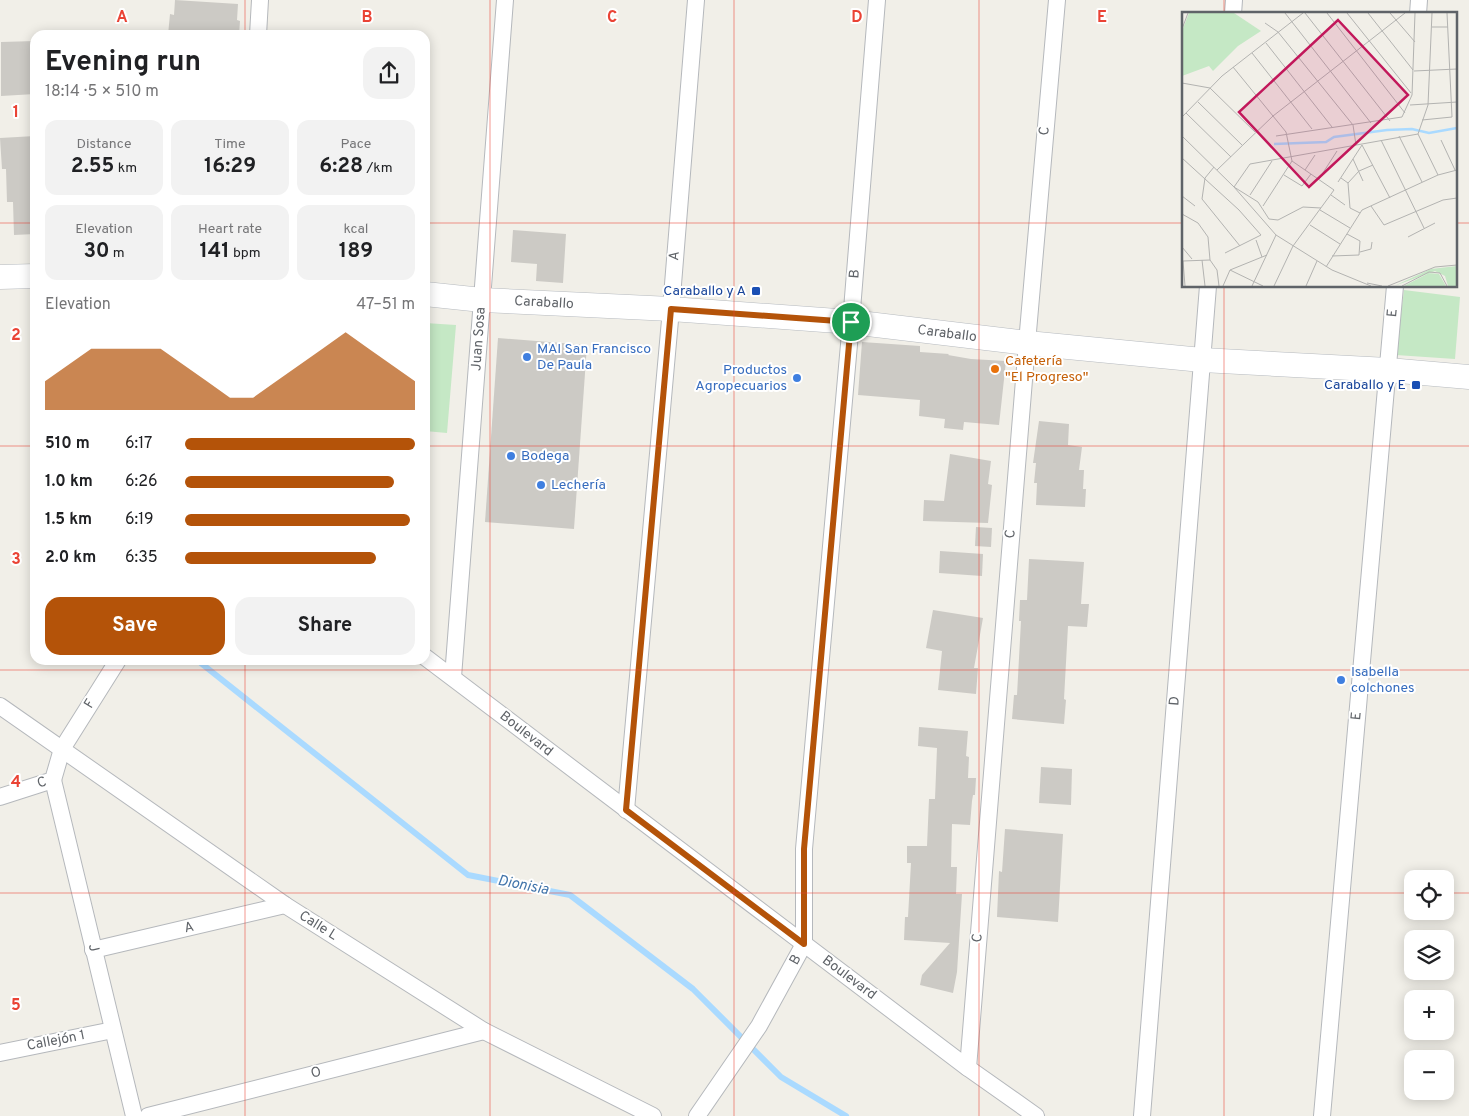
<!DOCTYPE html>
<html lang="en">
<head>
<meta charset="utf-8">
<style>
  :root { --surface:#fff; --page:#f2f2f2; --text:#202124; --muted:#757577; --accent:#b45309 }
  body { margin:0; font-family:Overpass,sans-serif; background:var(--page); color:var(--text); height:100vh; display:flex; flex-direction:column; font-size:19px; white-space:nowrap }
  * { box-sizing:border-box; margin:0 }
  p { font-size:16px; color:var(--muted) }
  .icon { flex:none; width:28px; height:28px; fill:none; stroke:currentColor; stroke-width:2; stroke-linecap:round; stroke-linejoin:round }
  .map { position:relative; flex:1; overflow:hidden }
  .details { position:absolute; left:30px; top:30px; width:400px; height:635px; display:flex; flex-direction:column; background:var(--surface); border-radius:15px; box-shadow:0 2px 12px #0003 }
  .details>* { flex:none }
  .fabs { position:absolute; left:1404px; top:870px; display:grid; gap:10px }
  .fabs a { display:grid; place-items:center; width:50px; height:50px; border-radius:10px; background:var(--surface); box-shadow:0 2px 12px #0003; font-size:25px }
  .pin { position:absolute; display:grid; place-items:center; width:42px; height:42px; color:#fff; margin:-21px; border:2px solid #fff; border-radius:50%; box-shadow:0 1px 5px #0007 }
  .round { display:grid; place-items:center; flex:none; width:52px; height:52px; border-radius:15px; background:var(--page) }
  .summary { display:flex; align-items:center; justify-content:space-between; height:85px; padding:0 15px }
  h1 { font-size:28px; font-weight:700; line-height:38px }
  .stats { display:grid; grid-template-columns:repeat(3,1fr); gap:8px; height:85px; padding:5px 15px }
  .stats div { display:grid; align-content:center; border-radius:12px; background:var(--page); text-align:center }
  .stats b { font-size:21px; font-weight:700 }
  .stats small { font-size:14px; font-weight:400 }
  .stats p { font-size:14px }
  .chart { height:140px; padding:10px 15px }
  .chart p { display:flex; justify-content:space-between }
  .chart svg { width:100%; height:90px; margin-top:5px; fill:var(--accent); opacity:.7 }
  .button { display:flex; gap:10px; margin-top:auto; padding:10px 15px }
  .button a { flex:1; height:58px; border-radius:15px; background:var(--accent); color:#fff; font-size:20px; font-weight:700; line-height:58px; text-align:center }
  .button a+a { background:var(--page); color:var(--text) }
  ul { padding:0 15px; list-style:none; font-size:16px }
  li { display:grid; grid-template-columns:80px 60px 1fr; align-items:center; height:38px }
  li i { height:12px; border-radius:6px; background:var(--accent) }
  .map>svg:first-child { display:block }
</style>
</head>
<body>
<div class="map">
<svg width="1469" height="1116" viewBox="0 0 1469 1116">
  <rect width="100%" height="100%" fill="#f1efe8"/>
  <g fill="#c5e8c5">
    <polygon points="1404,290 1460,297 1455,359 1396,355"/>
    <polygon points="425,323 456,325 447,433 425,431"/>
  </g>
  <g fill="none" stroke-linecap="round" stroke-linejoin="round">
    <polyline stroke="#aadaff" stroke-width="6" points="197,660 468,875 570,895 693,989 781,1077 846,1116"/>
  </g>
  <g fill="#cccac5">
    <polygon points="175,0 238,4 237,20 240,21 239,35 168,35 170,14 174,15"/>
    <polygon points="35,41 35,94 1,96 1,42"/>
    <polygon points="35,136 35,234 14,235 13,202 7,202 6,169 2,169 0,138"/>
    <polygon points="513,230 566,234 563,283 536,281 537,264 511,262"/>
    <polygon points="498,338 587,345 574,529 485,522"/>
    <polygon points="862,342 920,346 920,352 949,354 948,355 971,359 1006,361 999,425 964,422 963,430 944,428 945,419 919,416 920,400 858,395"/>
    <polygon points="1039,421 1069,424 1068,445 1082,447 1079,470 1084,470 1083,489 1086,489 1085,507 1036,505 1037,483 1034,483 1036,463 1033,463"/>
    <polygon points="950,454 991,461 988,484 992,485 988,523 923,521 924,500 944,501"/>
    <polygon points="976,527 992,528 991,547 975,546"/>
    <polygon points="940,551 983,554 982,576 939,573"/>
    <polygon points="1029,559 1084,562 1081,604 1089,604 1087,627 1068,626 1064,699 1066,700 1064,724 1012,719 1014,695 1017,695 1021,621 1019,621 1020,600 1027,600"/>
    <polygon points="933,610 983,618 974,668 978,668 976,694 938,690 942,651 926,648"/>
    <polygon points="919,727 968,731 966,756 969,757 968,778 976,778 975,795 973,795 972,801 970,825 952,824 951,867 957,867 956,894 962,894 957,972 953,993 920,985 922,975 950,943 904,940 905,917 908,917 911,863 907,863 907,846 927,846 929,799 935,799 937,748 918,746"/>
    <polygon points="1041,767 1072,769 1071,805 1039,803"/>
    <polygon points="1005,829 1063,834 1058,922 997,917 999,871 1002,872"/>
  </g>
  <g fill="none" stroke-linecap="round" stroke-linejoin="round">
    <g stroke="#b5b8bc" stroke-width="18">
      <g id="street">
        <polyline points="1233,14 1234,0"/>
        <polyline points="1418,14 1419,0"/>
        <polyline points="258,35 260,0"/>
        <polyline points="425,657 968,1068 1036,1116"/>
        <polyline points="453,677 505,0"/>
        <polyline points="0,706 285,905 484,1031 653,1116"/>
        <polyline points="53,780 134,1116"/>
        <polyline points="0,797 53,780 62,749 118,660"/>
        <polyline points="626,810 671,309 696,0"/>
        <polyline points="93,950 285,905"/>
        <polyline points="0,1053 113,1030"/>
        <polyline points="968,1068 1027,343 1057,0"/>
        <polyline points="148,1116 484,1031"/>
        <polyline points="697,1116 759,1026 804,944 804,849 851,322 877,0"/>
        <polyline points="1142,1116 1208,286"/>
        <polyline points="1322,1116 1395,286"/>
      </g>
    </g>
    <g stroke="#b6babf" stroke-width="25">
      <g id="secondary">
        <polyline points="0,277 35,276"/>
        <polyline points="425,294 482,300 671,309 851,322 1027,343 1202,360 1388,370 1469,377"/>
      </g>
    </g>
    <use href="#street" stroke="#fff" stroke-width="16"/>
    <use href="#secondary" stroke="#fff" stroke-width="24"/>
  </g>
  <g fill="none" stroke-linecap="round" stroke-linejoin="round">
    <g stroke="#fff" stroke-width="10">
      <polygon id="route" points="671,309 851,322 804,849 804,944 626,810"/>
    </g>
    <use href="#route" stroke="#b45309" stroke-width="6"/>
  </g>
  <path fill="none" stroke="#ea4335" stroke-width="1" stroke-opacity="0.55" d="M245,0V35M490,0V1116M734,0V1116M979,0V1116M1224,0V14M0,223H35M425,223H1183M1455,223H1469M1224,286V1116M0,446H35M425,446H1469M245,660V1116M0,670H1469M0,893H1412M1445,893H1469"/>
  <g fill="#1a4fb4" stroke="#fff" stroke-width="2">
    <rect x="751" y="286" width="10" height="10" rx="2.5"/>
    <rect x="1411" y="380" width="10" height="10" rx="2.5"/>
  </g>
  <g fill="#3f7fe0" stroke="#fff" stroke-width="2">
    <circle cx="527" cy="357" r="5"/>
    <circle cx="797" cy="378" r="5"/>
    <circle cx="511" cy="456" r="5"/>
    <circle cx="541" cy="485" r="5"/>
    <circle cx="1341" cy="680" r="5"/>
  </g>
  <circle fill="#e8710a" stroke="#fff" stroke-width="2" cx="995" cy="369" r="5"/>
  <g text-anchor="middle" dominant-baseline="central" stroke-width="4" stroke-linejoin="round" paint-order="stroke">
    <g font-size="14" fill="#5f6368" stroke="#fff">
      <text transform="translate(1045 131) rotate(-85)">C</text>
      <text transform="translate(675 256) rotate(-85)">A</text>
      <text transform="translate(855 274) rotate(-86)">B</text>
      <text transform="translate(544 303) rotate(3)">Caraballo</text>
      <text transform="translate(1393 313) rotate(-85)">E</text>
      <text transform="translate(947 334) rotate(7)">Caraballo</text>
      <text transform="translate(479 339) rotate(-86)">Juan Sosa</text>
      <text transform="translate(1011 534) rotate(-85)">C</text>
      <text transform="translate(1175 701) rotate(-86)">D</text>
      <text transform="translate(90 704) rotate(-58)">F</text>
      <text transform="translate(1357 716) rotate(-85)">E</text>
      <text transform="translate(526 734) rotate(38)">Boulevard</text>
      <text transform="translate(42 783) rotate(-18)">C</text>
      <text transform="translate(318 926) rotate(32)">Calle L</text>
      <text transform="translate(189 928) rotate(-13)">A</text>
      <text transform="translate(978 938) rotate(-85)">C</text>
      <text transform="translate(93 948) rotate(77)">J</text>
      <text transform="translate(796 960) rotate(-61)">B</text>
      <text transform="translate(849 978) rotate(37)">Boulevard</text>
      <text transform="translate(56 1041) rotate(-11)">Callejón 1</text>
      <text transform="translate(316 1073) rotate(-14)">O</text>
    </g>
    <g font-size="14" fill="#164399" stroke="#fff" text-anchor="end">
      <text x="746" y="291">Caraballo y A</text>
      <text x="1406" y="385">Caraballo y E</text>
    </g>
    <g font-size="14" fill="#366cbe" stroke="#fff" text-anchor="start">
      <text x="537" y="349">MAI San Francisco<tspan x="537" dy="16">De Paula</tspan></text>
      <text x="787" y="370" text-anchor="end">Productos<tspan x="787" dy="16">Agropecuarios</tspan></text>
      <text x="521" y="456">Bodega</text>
      <text x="551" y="485">Lechería</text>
      <text x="1351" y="672">Isabella<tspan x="1351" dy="16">colchones</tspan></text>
    </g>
    <g font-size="14" fill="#c56008" stroke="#fff" text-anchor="start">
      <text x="1005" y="361">Cafetería<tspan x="1005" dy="16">"El Progreso"</tspan></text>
    </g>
    <g font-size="15" font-style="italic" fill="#4174aa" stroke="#fff">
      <text transform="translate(523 886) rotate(11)">Dionisia</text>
    </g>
  </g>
  <g transform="translate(1182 12)">
    <rect width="275" height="275" fill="#f1efe8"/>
    <path d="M7,1H52L79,19L56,34L31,59L27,54L0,64V19ZM275,254V274H266L263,264L253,259L212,274L249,257ZM247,261L257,262L264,274H222Z" fill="#c5e8c5"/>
    <path fill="none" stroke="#aadaff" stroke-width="2.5" d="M92,132L144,130L152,125L205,118L230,117L247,121L275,116"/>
    <path fill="none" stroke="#b3b3b1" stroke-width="1" d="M103,1L189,111M123,1L208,109M145,1L223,101M165,1L229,81M186,1L231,58M208,1L233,30M83,11L96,20L171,113L174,133M250,15H266M0,17L6,1M84,31L150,115M70,41L130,117M51,55L104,120L110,149L81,194M232,59L275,57M0,71L28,76L73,120M16,90L60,133M228,93L275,90M4,101L49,145M0,105L40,64L121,1M240,108L270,105L265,1M236,122L246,93L250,1M236,122L256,163M0,124L52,175L94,223L150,258L189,274M94,124L220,105L230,83L233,1M217,124L240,170M199,128L242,216M259,128L273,158M0,146L57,198L79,223L43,241M171,147L181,169M32,155L23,166L20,187L58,234M35,158L91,104L223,1M123,158L133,143M102,163L120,174L129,162M159,166L166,171L168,196L178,201M137,167L155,139M156,170L180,133L208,186M166,171L177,159L191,153M68,183L90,149M149,183L163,193M0,184L13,194M189,194L202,213L261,188L275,186M139,196L121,195L96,208L87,207L76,190L52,175L68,152L236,122M138,198L168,216M0,202L16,211L26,225L28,248L35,258L37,274M128,213L158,232M226,225L253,211M74,228L80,245M0,235L10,247M178,240L189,237L190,230M150,244L177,243L178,229L165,222M20,248L23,274M144,255L180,198L256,163L275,158M48,258L81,274M185,271L200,274M3,274L1,249L28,248M41,274L48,258L85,243M70,274L94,223M92,274L111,234L152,178L110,149M124,274L135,249M206,274L253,255L275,253M220,274L247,260L258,261L265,274"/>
    <path fill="#c2185b" fill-opacity="0.15" stroke="#c2185b" stroke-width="2.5" d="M156,8L226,83L127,175L57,100Z"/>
    <rect width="275" height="275" fill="none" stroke="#5f6368" stroke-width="2.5"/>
  </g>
  <g font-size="16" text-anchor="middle" font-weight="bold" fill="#ea4335" stroke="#fff" stroke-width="4" stroke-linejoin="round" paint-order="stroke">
    <text x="122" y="22">A</text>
    <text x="367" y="22">B</text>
    <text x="612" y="22">C</text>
    <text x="857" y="22">D</text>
    <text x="1102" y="22">E</text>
    <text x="16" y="117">1</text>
    <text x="16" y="340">2</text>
    <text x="16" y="564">3</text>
    <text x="16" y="787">4</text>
    <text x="16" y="1010">5</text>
  </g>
</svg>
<div class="fabs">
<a><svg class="icon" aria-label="locate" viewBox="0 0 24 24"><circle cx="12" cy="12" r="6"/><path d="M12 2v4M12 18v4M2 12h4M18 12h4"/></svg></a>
<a><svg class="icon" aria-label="layers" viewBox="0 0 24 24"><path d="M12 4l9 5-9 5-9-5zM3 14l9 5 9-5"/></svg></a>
<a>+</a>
<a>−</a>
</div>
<div class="pin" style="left:851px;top:322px;background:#1e9e55"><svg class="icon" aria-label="arrive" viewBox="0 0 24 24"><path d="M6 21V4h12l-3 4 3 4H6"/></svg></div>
<section class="details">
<div class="summary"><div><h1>Evening run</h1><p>18:14 · 5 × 510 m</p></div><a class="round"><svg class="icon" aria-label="share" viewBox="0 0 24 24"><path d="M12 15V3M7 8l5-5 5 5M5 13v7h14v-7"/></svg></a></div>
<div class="stats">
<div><p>Distance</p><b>2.55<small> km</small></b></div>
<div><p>Time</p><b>16:29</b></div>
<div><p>Pace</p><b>6:28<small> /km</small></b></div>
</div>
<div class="stats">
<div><p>Elevation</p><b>30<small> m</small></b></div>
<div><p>Heart rate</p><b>141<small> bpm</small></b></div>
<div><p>kcal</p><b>189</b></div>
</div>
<div class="chart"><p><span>Elevation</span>47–51 m</p>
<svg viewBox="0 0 160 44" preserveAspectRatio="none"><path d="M0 44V30L10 22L20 14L30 14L40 14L50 14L60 22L70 30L80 38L90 38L100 30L110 22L120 14L130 6L140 14L150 22L160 30V44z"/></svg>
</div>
<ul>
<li><b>510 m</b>6:17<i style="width:100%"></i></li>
<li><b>1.0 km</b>6:26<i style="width:91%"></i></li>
<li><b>1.5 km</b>6:19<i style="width:98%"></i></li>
<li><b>2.0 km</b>6:35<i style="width:83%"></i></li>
</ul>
<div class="button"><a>Save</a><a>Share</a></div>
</section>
</div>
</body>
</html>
